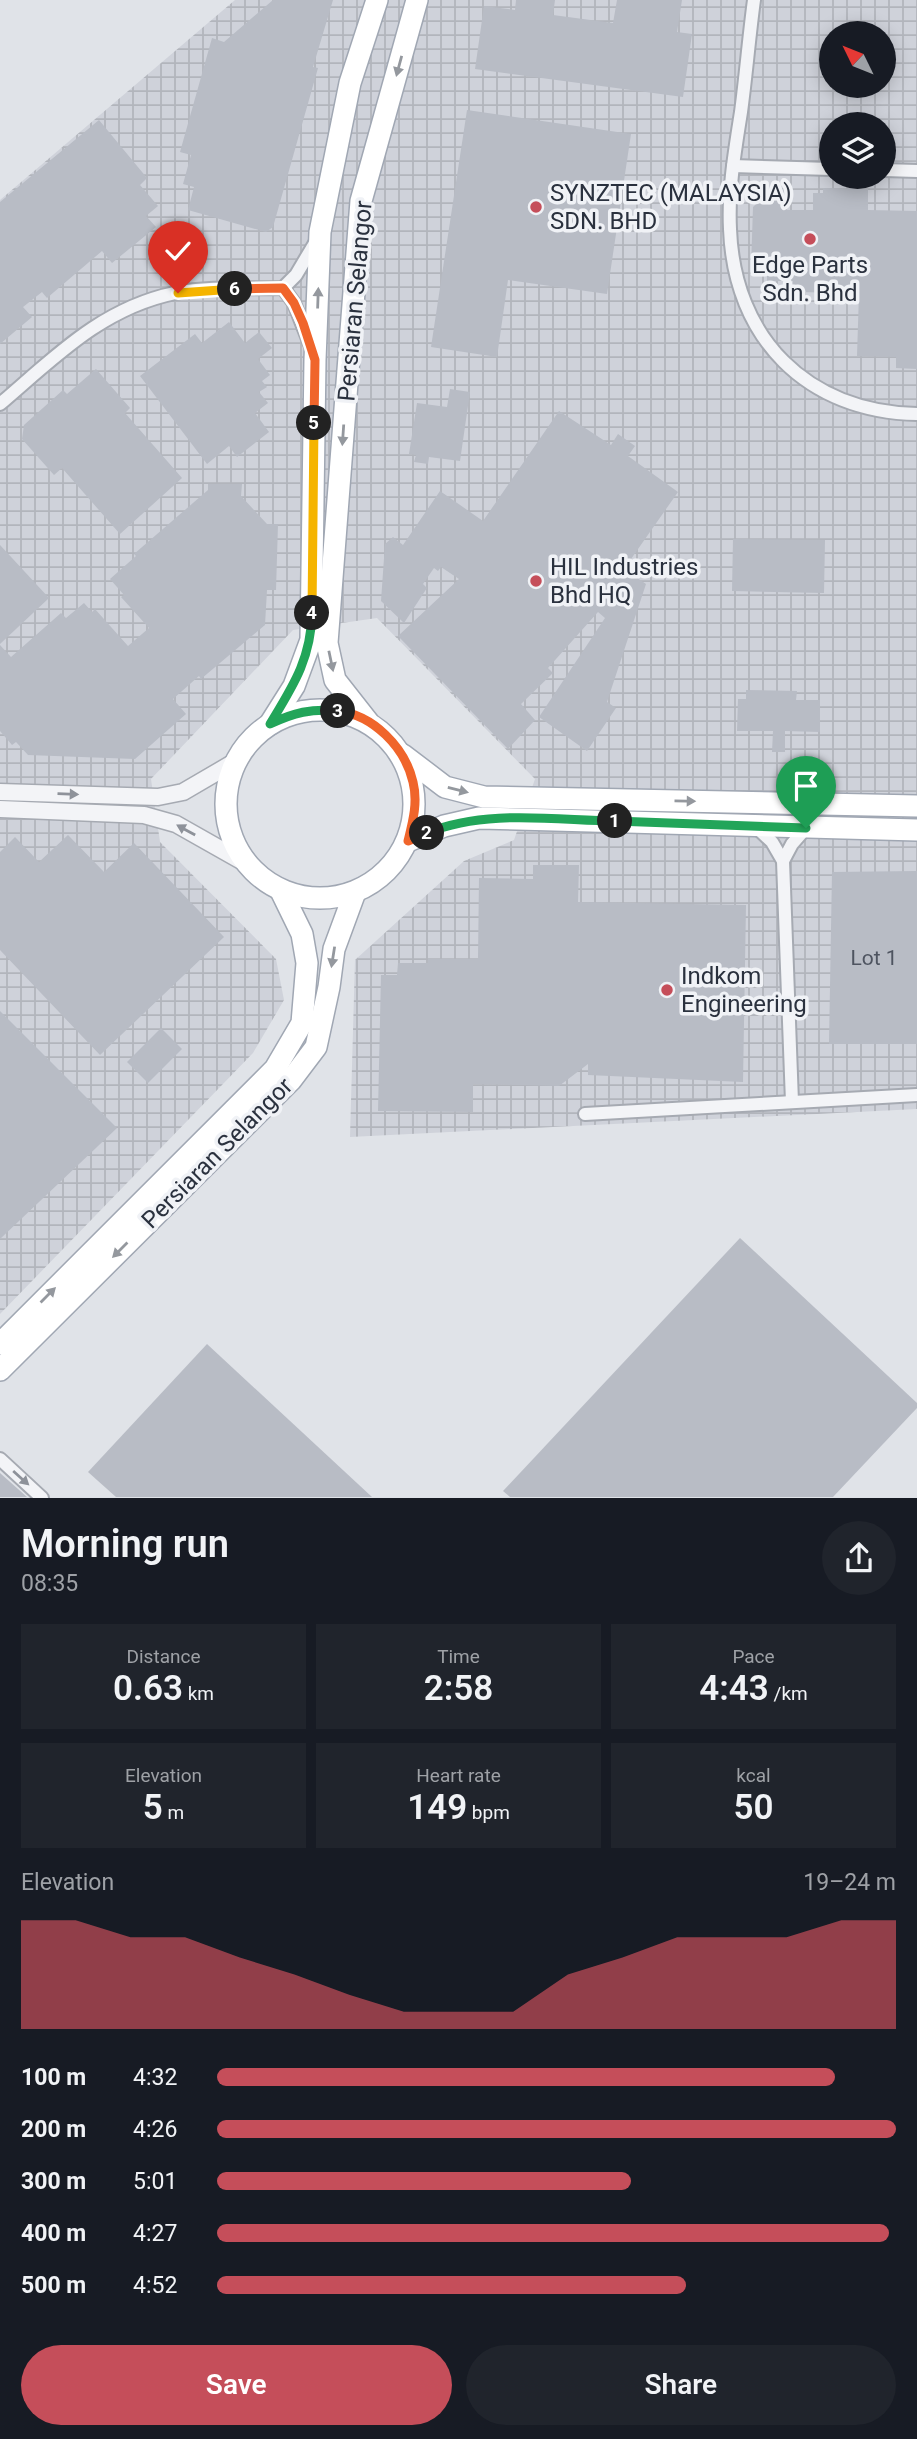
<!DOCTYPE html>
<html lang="en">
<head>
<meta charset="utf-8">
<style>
  :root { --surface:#171b24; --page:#20242c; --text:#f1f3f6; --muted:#9ea1a6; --accent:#c54e5a }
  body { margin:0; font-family:Roboto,sans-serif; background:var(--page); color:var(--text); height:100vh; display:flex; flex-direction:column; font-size:26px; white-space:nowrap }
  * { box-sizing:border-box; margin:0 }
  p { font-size:23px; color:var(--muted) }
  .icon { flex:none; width:38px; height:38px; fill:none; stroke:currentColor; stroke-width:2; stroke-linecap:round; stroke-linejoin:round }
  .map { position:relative; height:1498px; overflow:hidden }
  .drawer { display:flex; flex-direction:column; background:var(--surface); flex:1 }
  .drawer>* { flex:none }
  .needle { width:46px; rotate:313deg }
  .fabs { position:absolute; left:819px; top:21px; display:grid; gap:14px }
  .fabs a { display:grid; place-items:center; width:77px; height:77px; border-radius:50%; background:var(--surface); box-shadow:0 4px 18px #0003; font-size:35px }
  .pin { position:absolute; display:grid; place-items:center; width:60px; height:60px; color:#fff; margin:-72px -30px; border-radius:50% 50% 50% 0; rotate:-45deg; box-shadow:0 0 7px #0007 }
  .pin .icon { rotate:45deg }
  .km { position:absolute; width:35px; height:35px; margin:-18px; border-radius:50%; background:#222; color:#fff; font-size:19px; line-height:35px; text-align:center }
  .round { display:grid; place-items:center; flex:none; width:74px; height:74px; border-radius:37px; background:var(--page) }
  .summary { display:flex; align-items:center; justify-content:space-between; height:119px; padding:0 21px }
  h1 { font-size:38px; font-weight:600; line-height:52px }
  .figures { display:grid; grid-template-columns:repeat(3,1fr); gap:10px; height:119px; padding:7px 21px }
  .figures div { display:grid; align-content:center; border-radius:0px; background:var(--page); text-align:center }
  .figures b { font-size:35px; font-weight:600 }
  .figures small { font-size:19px; font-weight:400 }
  .figures p { font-size:19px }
  .chart { height:196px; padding:14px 21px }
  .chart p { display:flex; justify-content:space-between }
  .chart svg { width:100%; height:126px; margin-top:7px; fill:var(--accent); opacity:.7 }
  .action { display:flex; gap:14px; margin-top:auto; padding:14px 21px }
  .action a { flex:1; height:80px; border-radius:42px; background:var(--accent); color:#fff; font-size:28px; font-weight:600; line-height:80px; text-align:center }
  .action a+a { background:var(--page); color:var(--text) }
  ul { padding:0 21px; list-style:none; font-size:23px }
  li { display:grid; grid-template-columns:112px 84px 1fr; align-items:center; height:52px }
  li i { height:18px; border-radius:9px; background:var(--accent) }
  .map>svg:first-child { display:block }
</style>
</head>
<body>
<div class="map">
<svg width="917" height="1498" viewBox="0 0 917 1498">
  <defs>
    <pattern id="industrial-grid" width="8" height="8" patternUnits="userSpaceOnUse" patternTransform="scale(1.75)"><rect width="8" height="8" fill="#cfd2da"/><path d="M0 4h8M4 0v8" fill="none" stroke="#b2b5bc"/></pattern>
  </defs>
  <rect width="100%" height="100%" fill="#e0e3e8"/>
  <path fill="url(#industrial-grid)" fill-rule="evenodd" d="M235,0H917V1109L350,1137L355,960L464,861L514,840L535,779L377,618L293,630L151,779L160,842L276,959L284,1000L253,1053L0,1314V200ZM831,33H884V86H831ZM831,124H884V177H831Z"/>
  <g fill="#b8bcc5">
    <polygon points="273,0 333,0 313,67 318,68 273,227 266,232 188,210 194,187 183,184 191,155 180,152 212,38 224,42"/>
    <polygon points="516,0 555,0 553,15 613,23 617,0 682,0 677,32 692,34 683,97 475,69 484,6 515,10"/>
    <polygon points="467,110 631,134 607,294 508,280 497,357 431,347"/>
    <polygon points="99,120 147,178 140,185 158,206 146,216 156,227 112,263 102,251 47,298 42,292 23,307 32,317 0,344 0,202"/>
    <polygon points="773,188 788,188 787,210 813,210 813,193 823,193 823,188 868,189 868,210 917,211 917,369 896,368 896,357 857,356 859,293 792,292 793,281 767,281 767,268 751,268 753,207"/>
    <polygon points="229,322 245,343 259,332 272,348 258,359 270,375 262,381 267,387 259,392 268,403 255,413 269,432 237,457 229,446 207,464 140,376 195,334 202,343"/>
    <polygon points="96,369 130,408 125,413 182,478 120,534 62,468 54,475 22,439 24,425 63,390 67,394"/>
    <polygon points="450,389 470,392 460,461 429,457 428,464 414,462 416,455 409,454 417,403 447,407"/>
    <polygon points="559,411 611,445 618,434 635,446 628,456 678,492 624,569 646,584 607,702 616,708 587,751 539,717 605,618 598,612 548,668 553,673 521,704 535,720 508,749 398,636 459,579 441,567 438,571 434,568 423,584 427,588 404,623 381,601 385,544 393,537 403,545 440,491 483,521"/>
    <polygon points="208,484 242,484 241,496 267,524 278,524 276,590 267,590 265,625 201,679 199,676 173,699 186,714 135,759 28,755 16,742 12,745 0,731 0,645 11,657 61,613 66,618 84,603 92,612 95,609 128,646 149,628 121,597 124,595 110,579 136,556 134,554 208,490"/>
    <polygon points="733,539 825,540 824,593 732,591"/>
    <polygon points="0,545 49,598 0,644"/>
    <polygon points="746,690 797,691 796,700 820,700 820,732 785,731 785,752 772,752 773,731 737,731 738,699 746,699"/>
    <polygon points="68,835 104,872 134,843 224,937 100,1055 0,950 0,852 15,837 39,862"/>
    <polygon points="533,865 579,865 578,902 746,905 743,1082 588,1075 588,1064 559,1086 473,1084 473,1112 378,1111 381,975 397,975 398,963 428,963 428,959 478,959 479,878 533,879"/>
    <polygon points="917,871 917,1044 829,1044 832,872"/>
    <polygon points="0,1011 117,1128 0,1239"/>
    <polygon points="161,1028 182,1049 148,1083 127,1062"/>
    <polygon points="740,1238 917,1403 917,1408 833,1497 510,1497 503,1491"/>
    <polygon points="207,1344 372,1497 116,1497 88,1472"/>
    <polygon points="0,1473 27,1497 0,1497"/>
  </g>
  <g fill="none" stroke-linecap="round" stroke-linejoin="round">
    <g stroke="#a6aab2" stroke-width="16">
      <g id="minor">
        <path d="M754,0C749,37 746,75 741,112C735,150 728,190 730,229C734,338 807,412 917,414"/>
        <polyline points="733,166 831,169"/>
        <polyline points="884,170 917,171"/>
        <polyline points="283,288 294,303 310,344"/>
        <path d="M0,404C55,357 102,308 175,293C210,286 248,289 283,288L296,275L315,243"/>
        <polyline points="755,826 772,842 783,861 792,1102"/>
        <polyline points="783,861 792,844 806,828"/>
        <polyline points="585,1114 917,1095"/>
        <polyline points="0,1459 42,1498"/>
      </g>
    </g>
    <g stroke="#a6aab2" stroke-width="19">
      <g id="tertiary">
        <polyline points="0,792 158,797 183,792 236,761"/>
        <polyline points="0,809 144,815 176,824 245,863"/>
      </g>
    </g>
    <g stroke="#a0a7b3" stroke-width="24">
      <g id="primary">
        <circle cx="320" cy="804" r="94"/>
        <polyline points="368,722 335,680 327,643 361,201 417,0"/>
        <polyline points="270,724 294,686 311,640 315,360 320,232 350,83 377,0"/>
        <polyline points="403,755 445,787 484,797 917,806"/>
        <polyline points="408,841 444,826 479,818 917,830"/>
        <polyline points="0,1344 275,1069 302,1023 307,963 302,934 281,891"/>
        <polyline points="0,1370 291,1080 316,1047 329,987 334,949 355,892"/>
      </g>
    </g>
    <use href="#minor" stroke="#f3f4f7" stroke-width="12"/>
    <use href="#tertiary" stroke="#f3f4f7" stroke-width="16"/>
    <use href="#primary" stroke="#fff" stroke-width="21"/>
  </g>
  <defs><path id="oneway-solid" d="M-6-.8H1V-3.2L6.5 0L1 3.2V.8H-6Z" transform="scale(1.75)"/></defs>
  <g fill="#94989e">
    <use href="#oneway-solid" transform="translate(399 66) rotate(105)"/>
    <use href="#oneway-solid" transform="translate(318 298) rotate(-88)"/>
    <use href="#oneway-solid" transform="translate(343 435) rotate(94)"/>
    <use href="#oneway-solid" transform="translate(331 661) rotate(78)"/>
    <use href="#oneway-solid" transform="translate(458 790) rotate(14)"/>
    <use href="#oneway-solid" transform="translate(685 801) rotate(1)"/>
    <use href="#oneway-solid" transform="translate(333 957) rotate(99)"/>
    <use href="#oneway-solid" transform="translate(120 1250) rotate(135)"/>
    <use href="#oneway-solid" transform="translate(48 1295) rotate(-45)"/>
  </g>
  <g fill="#8e929a">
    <use href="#oneway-solid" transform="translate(68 794) rotate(2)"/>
    <use href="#oneway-solid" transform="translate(186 830) rotate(-151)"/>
    <use href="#oneway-solid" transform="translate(21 1478) rotate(42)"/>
  </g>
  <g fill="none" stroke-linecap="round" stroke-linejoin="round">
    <g stroke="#fff" stroke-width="14">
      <polyline id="split-1" points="615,821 806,828"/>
    </g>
    <g stroke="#fff" stroke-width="14">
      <path id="split-2" d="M427,833C485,809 554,820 615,821"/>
    </g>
    <g stroke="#fff" stroke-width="14">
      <path id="split-3" d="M338,711C373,715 405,747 413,782C418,802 413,821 408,841L427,833"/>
    </g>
    <g stroke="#fff" stroke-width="14">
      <path id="split-4" d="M312,613C311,659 293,686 270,724C293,713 312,708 338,711"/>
    </g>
    <g stroke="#fff" stroke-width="14">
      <polyline id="split-5" points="312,613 314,423"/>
    </g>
    <g stroke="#fff" stroke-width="14">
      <polyline id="split-6" points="235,289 283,288 294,303 303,323 315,360 314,423"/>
    </g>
    <g stroke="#fff" stroke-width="14">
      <polyline id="split-7" points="178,293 235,289"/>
    </g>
    <use href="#split-1" stroke="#22a559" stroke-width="9"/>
    <use href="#split-2" stroke="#22a559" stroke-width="9"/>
    <use href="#split-3" stroke="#f0652b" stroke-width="9"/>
    <use href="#split-4" stroke="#22a559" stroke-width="9"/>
    <use href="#split-5" stroke="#f5b400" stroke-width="9"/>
    <use href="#split-6" stroke="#f0652b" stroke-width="9"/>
    <use href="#split-7" stroke="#f5b400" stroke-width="9"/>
  </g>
  <g fill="#c54e5a" stroke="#f0f2f6" stroke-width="2.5">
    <circle cx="536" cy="207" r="7"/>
    <circle cx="810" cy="239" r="7"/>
    <circle cx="536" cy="581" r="7"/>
    <circle cx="667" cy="990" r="7"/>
  </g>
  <g text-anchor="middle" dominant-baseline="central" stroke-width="7" stroke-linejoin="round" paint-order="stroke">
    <g font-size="21" fill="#4e5460">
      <text x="874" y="958">Lot 1</text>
    </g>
    <g font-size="24" fill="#2a313e" stroke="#f0f2f6" text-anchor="start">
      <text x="550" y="193">SYNZTEC (MALAYSIA)<tspan x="550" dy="28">SDN. BHD</tspan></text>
      <text x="810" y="265" text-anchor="middle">Edge Parts<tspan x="810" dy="28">Sdn. Bhd</tspan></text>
      <text x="550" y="567">HIL Industries<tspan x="550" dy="28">Bhd HQ</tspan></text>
      <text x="681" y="976">Indkom<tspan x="681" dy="28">Engineering</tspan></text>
    </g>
    <g font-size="24" fill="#2a313e" stroke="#f0f2f6">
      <text transform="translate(355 301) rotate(-85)">Persiaran Selangor</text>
      <text transform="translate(217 1153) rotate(-45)">Persiaran Selangor</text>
    </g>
  </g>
</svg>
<div class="fabs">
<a><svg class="needle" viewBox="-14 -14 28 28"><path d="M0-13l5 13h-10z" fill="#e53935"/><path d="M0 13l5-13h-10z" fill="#9ea1a6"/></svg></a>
<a><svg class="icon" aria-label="layers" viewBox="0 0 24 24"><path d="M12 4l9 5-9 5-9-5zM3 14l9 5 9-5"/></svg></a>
</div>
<div class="pin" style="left:806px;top:828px;background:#1e9e55"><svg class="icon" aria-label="arrive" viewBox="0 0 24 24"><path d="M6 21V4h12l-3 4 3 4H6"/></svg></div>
<div class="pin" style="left:178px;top:293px;background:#d93025"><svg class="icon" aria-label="check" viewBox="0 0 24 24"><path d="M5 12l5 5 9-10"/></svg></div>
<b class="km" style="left:615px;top:821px">1</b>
<b class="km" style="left:427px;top:833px">2</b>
<b class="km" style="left:338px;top:711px">3</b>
<b class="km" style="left:312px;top:613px">4</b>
<b class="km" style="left:314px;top:423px">5</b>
<b class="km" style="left:235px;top:289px">6</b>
</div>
<section class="drawer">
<div class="summary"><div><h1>Morning run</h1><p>08:35</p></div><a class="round"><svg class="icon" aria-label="share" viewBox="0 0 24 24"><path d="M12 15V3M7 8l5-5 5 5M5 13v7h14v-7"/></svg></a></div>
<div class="figures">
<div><p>Distance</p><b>0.63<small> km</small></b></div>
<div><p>Time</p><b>2:58</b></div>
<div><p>Pace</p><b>4:43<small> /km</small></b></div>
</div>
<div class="figures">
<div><p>Elevation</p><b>5<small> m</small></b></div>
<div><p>Heart rate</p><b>149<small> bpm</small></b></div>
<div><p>kcal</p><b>50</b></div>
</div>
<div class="chart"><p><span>Elevation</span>19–24 m</p>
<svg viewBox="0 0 160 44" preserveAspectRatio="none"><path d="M0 44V6L10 6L20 12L30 12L40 19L50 25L60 32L70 38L80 38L90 38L100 25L110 19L120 12L130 12L140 12L150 6L160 6V44z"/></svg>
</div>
<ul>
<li><b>100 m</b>4:32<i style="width:91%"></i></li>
<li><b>200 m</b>4:26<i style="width:100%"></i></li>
<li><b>300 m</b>5:01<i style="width:61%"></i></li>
<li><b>400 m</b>4:27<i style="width:99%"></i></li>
<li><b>500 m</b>4:52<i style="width:69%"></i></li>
</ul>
<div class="action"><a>Save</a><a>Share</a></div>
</section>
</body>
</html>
